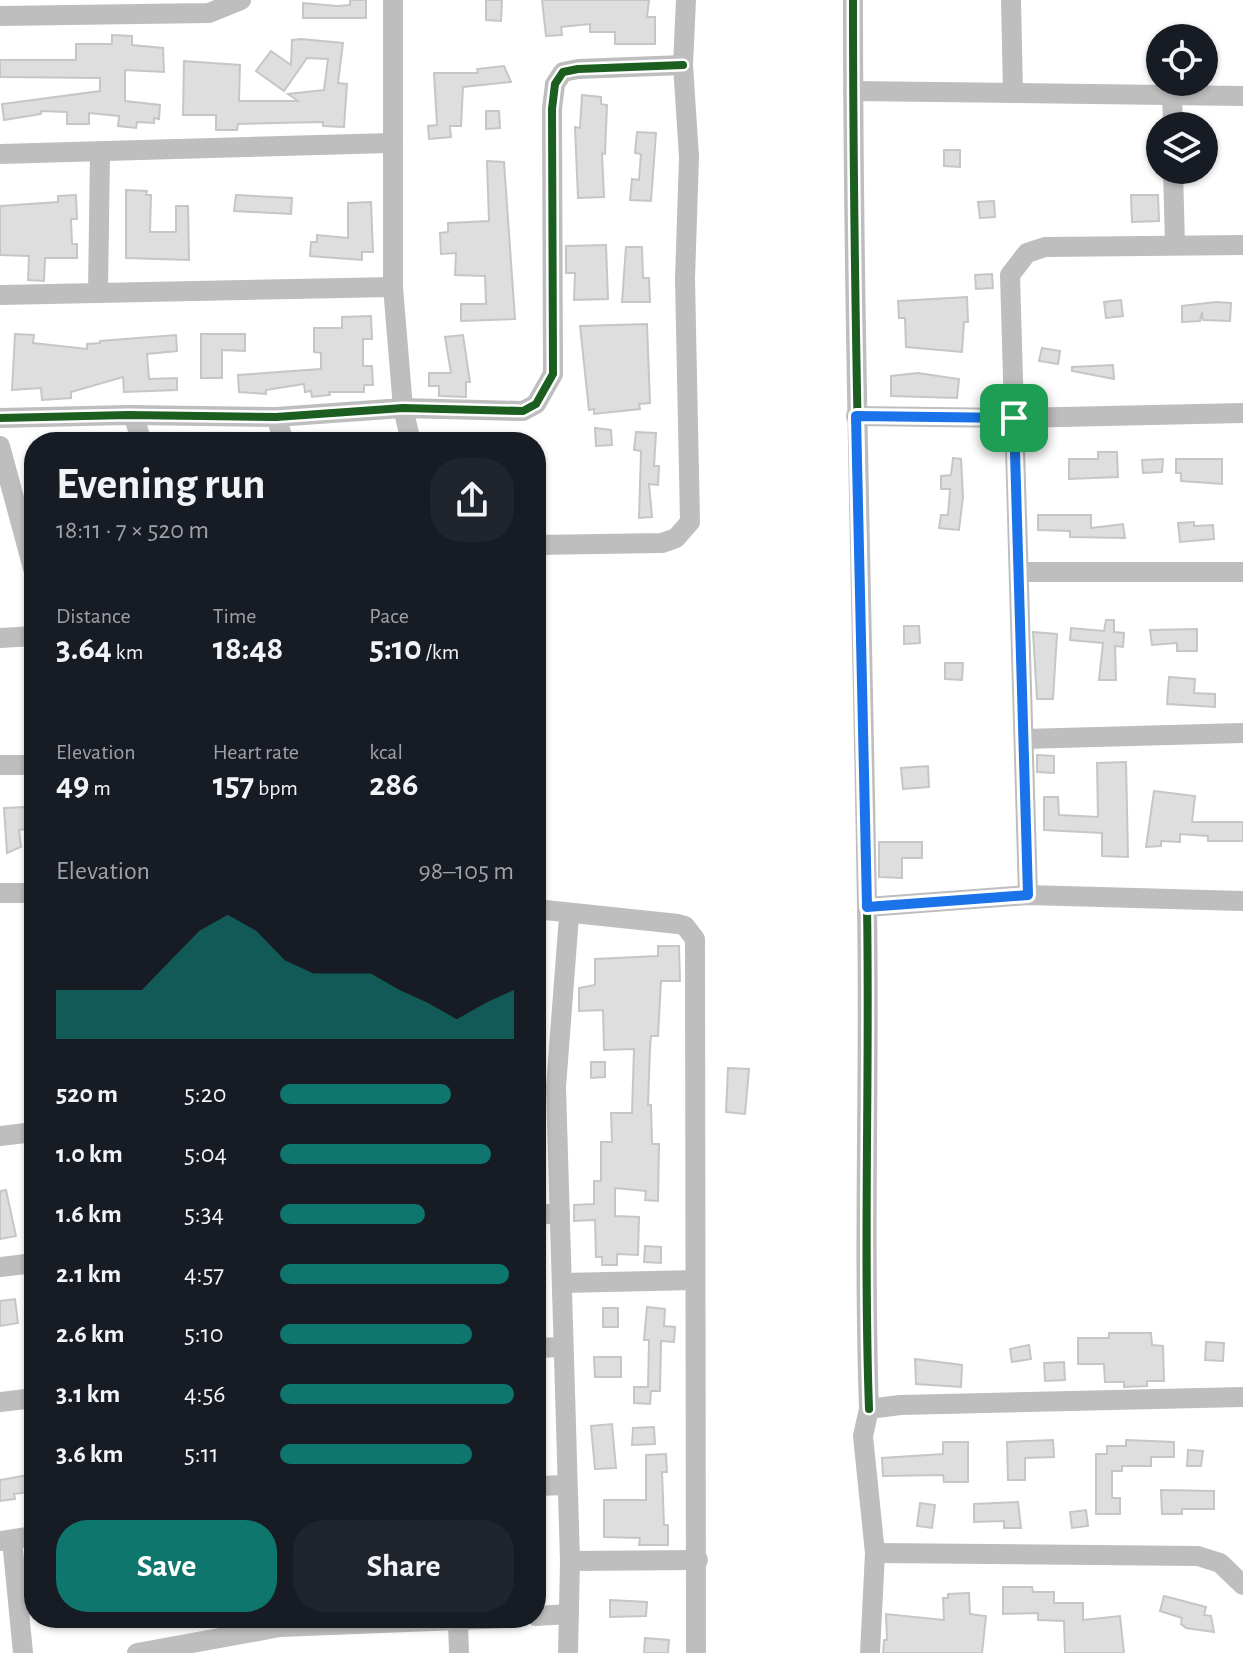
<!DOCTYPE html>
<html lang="en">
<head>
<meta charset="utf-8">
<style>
  :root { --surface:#171b24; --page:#20242c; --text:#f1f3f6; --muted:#9ea1a6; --accent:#0f766e }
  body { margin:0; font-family:"Alegreya Sans",sans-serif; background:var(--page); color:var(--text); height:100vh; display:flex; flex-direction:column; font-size:30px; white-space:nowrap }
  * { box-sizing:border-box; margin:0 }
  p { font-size:26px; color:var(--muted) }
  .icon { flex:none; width:44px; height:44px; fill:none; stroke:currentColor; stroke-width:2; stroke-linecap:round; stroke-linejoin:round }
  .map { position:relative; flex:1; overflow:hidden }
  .panel { position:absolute; left:24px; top:432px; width:522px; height:1196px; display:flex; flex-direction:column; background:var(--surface); border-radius:32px; box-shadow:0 2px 6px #0004 }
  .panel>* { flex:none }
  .tools { position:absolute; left:1146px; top:24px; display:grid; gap:16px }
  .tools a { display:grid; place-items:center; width:72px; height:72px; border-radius:50%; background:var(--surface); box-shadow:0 2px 6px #0004; font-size:40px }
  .pin { position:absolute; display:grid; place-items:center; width:68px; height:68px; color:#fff; margin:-34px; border-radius:16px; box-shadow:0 4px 12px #0006 }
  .round { display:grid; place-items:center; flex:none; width:84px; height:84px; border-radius:32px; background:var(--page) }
  .overview { display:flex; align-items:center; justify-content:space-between; height:136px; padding:0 32px }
  h1 { font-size:44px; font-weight:700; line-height:60px }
  .figures { display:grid; grid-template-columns:repeat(3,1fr); gap:12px; height:136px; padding:8px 32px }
  .figures div { display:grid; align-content:center }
  .figures b { font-size:34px; font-weight:700 }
  .figures small { font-size:22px; font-weight:400 }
  .figures p { font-size:22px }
  .chart { height:224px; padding:16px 32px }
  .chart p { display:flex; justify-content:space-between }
  .chart svg { width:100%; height:144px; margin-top:8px; fill:var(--accent); opacity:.7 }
  .button { display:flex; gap:16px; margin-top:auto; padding:16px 32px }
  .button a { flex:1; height:92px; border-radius:32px; background:var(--accent); color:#fff; font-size:32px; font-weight:700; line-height:92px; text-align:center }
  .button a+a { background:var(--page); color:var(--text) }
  ul { padding:0 32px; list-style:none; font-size:26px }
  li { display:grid; grid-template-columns:128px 96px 1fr; align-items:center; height:60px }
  li i { height:20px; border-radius:10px; background:var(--accent) }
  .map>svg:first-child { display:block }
</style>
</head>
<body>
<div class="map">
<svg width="1243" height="1653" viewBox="0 0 1243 1653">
  <rect width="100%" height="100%" fill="#fff"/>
  <g fill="#dedede" stroke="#c6c6c6" stroke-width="2">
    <polygon points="350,0 366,0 366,18 303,18 303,3 337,6 350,5"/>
    <polygon points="486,0 502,0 501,21 486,20"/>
    <polygon points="542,0 649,0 647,17 655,17 655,44 615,44 615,32 590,32 590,24 561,27 562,35 546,36"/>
    <polygon points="112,35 132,36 132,45 163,48 164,72 125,70 125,101 160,105 159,119 154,118 154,123 137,122 136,128 118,126 119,116 89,113 89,124 67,124 67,112 41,111 41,114 4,120 2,104 100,91 100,78 0,77 0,60 76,60 76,44 112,44"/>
    <polygon points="301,39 343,43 338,83 347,84 344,127 323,126 323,122 238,124 237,130 216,130 216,115 183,115 184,61 240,65 239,101 298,101 288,94 324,90 328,59 307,58 284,91 256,71 271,51 291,65 292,40"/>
    <polygon points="504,66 511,82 463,87 461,126 450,126 451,137 429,139 428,126 437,125 434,73 478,73 477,69"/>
    <polygon points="582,95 601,97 601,104 607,105 605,154 602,153 604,197 578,198 575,127 580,128"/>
    <polygon points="486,111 499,111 500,128 486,129"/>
    <polygon points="637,132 656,133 651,201 630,200 632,179 639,180 641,154 635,153"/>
    <polygon points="944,150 960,150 960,167 944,166"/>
    <polygon points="487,161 504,162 515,319 461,321 461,304 486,304 485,276 455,275 456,253 441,254 440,233 448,232 448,223 489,221"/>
    <polygon points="126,190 147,191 146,195 151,195 150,232 176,232 176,206 188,206 189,260 126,258"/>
    <polygon points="76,195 77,219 71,219 72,244 77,244 77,258 45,258 44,281 28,280 29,256 0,255 0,206 58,202 58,196"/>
    <polygon points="236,195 292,198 291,214 234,211"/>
    <polygon points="1131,195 1158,195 1159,221 1132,222"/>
    <polygon points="994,201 995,217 980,218 978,202"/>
    <polygon points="371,202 373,252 362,252 362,260 310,256 311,242 317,242 317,235 348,238 348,203"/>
    <polygon points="606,245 608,299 574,300 575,273 566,273 566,246"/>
    <polygon points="626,247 642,247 643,278 649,278 650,302 622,302"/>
    <polygon points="992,274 993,288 976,289 975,275"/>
    <polygon points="967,297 968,322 964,322 962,352 906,347 905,318 899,318 898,301"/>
    <polygon points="1121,300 1123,316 1106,318 1104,302"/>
    <polygon points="1216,302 1231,303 1230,321 1203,320 1202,312 1200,321 1182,322 1182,306"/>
    <polygon points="371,316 372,339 363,339 363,366 372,366 373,385 364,385 364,392 329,392 330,395 312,397 311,391 305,392 304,384 266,390 266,394 239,392 238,375 321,369 321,353 314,352 314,328 342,328 342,317"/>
    <polygon points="647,324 650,403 639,404 640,409 594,414 594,409 589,410 580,326"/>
    <polygon points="15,334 34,335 33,343 87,349 87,344 100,343 100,341 176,335 177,351 147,354 149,379 177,378 177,390 124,392 123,377 71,392 71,398 42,400 41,388 12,390"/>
    <polygon points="201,334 245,334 245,351 222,350 222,378 201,378"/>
    <polygon points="463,335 470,382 466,382 466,397 439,396 439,386 429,386 429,373 451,373 445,337"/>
    <polygon points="1042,348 1060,351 1058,364 1039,361"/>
    <polygon points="1113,365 1114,379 1072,371 1072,367"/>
    <polygon points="918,373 959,379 957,398 891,396 891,376"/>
    <polygon points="595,428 611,430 612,445 596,446"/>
    <polygon points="636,432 656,433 654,466 659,466 658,485 649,484 652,517 639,518 641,451 634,450"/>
    <polygon points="1098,452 1117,452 1118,477 1069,479 1069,459 1098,459"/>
    <polygon points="953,458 961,459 963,497 959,530 939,528 941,515 948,515 950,489 941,489 941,476 951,475"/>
    <polygon points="1163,459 1162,472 1143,473 1142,460"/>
    <polygon points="1176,459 1222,459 1222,484 1181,481 1181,473 1176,473"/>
    <polygon points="1038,515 1091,515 1091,528 1123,524 1125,538 1070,537 1070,531 1038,530"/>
    <polygon points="1194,522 1194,526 1213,525 1214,539 1180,542 1178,523"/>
    <polygon points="1106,620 1114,620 1114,632 1124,633 1123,647 1115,646 1116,680 1099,680 1103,643 1070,640 1071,628 1104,631"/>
    <polygon points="904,626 919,626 920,643 904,644"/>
    <polygon points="1197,629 1197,651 1177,651 1177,643 1152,645 1150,630"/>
    <polygon points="1033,632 1057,634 1053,699 1037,699"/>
    <polygon points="945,663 963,663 962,680 945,679"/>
    <polygon points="1169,677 1195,679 1194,693 1215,694 1215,707 1167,704"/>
    <polygon points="1037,755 1054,756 1054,773 1037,772"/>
    <polygon points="1126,762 1128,857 1102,856 1102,833 1044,830 1044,797 1058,797 1059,815 1098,817 1097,763"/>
    <polygon points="928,766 929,787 903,789 901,768"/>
    <polygon points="1154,791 1195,796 1192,822 1243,822 1243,841 1208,841 1208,836 1180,834 1180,842 1161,841 1161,846 1146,847"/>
    <polygon points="26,807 27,829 19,830 21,847 7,853 4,808"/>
    <polygon points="879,842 922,842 922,858 902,858 902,878 879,877"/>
    <polygon points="658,946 679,946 680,981 661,981 658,1036 651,1036 650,1048 648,1105 651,1105 652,1144 659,1144 658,1201 645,1200 646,1191 615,1188 615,1216 639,1217 638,1255 617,1254 617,1265 602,1265 602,1257 596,1257 595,1220 574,1221 574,1205 594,1204 594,1181 601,1181 601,1142 612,1142 611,1113 632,1113 634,1049 604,1050 603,1010 579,1011 579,988 595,985 595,959 658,956"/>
    <polygon points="591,1062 605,1062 605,1077 591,1078"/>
    <polygon points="728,1068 749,1069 745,1114 726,1112"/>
    <polygon points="6,1190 16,1236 0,1239 0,1191"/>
    <polygon points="645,1246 661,1247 661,1263 644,1262"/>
    <polygon points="15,1299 18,1323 0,1326 0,1301"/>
    <polygon points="647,1307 665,1309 664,1326 675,1327 674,1342 661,1341 660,1391 651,1391 650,1404 634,1403 634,1387 648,1387 649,1340 644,1340"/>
    <rect x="603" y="1308" width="15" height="19"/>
    <polygon points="1109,1333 1151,1333 1152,1345 1163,1346 1164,1381 1147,1381 1147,1386 1124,1387 1124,1382 1105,1382 1104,1364 1078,1364 1078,1338 1109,1338"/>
    <polygon points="1206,1342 1224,1343 1223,1361 1205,1360"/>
    <polygon points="1029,1345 1031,1359 1012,1362 1010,1349"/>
    <polygon points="594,1357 621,1357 621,1377 595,1377"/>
    <polygon points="915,1359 962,1365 961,1387 916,1384"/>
    <polygon points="1064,1362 1065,1380 1045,1381 1044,1363"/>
    <polygon points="612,1424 616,1468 595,1469 591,1426"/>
    <polygon points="654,1427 655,1444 632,1445 633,1428"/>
    <polygon points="1053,1440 1054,1457 1025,1458 1025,1480 1008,1480 1007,1442"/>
    <polygon points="1126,1440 1174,1442 1174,1457 1151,1457 1151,1466 1122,1466 1122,1471 1112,1471 1112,1498 1120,1498 1120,1514 1096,1514 1096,1454 1107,1454 1107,1446 1126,1446"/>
    <polygon points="943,1442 968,1442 968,1482 944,1482 943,1475 883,1476 882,1458 943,1454"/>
    <polygon points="1188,1450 1203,1451 1201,1466 1187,1466"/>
    <polygon points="666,1454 667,1472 662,1472 664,1525 668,1525 668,1545 639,1545 640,1538 604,1537 604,1500 646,1500 646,1455"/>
    <polygon points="34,1474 34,1491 14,1494 15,1499 0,1501 0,1480"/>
    <polygon points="1161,1490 1214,1491 1214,1509 1182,1509 1182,1514 1162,1514"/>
    <polygon points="1018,1502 1021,1528 1004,1528 1004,1521 974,1522 974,1504"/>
    <polygon points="920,1503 935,1505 932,1528 917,1526"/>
    <polygon points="1086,1510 1088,1526 1072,1528 1070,1512"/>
    <polygon points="1003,1587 1032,1587 1033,1592 1054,1592 1054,1603 1083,1603 1083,1620 1120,1616 1124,1653 1065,1653 1064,1621 1038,1620 1038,1613 1003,1614"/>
    <polygon points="969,1593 970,1614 986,1616 982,1653 883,1653 884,1640 887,1640 886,1614 944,1620 943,1598 948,1598 948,1594"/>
    <polygon points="1164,1596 1206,1607 1204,1615 1211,1616 1214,1632 1186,1628 1181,1624 1182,1618 1160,1611"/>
    <polygon points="610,1600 647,1602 646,1616 610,1617"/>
    <polygon points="645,1638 669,1640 668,1653 644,1653"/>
  </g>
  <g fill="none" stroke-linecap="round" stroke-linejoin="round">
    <g stroke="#bebebe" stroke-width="20">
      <polyline points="393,0 393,287 403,408 411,442"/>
      <path d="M853,0C853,302 862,604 867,907C870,1074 863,1242 869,1409"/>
      <polyline points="1011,0 1013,93"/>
      <polyline points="0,16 209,13 241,0"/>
      <polyline points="853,91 1243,96"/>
      <polyline points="1172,95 1173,126"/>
      <polyline points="0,154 391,143"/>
      <polyline points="1173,170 1175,245"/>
      <polyline points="98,292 100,154"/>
      <polyline points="0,295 393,287"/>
      <polyline points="133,415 142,442"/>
      <polyline points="856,416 1014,418 1243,413"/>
      <polyline points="276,417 284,442"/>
      <polyline points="0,418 128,415 276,417 403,408 523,411 536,404 553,374 552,109 555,84 563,72 578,69 683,65"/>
      <polyline points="0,446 34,572"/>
      <polyline points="536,545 662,543 676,538 690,522 685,279 689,157 683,65 686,0"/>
      <polyline points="1019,572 1243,572"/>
      <polyline points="0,638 34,636"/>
      <polyline points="1024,739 1243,733"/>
      <polyline points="0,765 34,765"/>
      <polyline points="0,893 34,893"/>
      <polyline points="1028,895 1010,275 1027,253 1045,247 1243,245"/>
      <polyline points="867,907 1028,895 1243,901"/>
      <polyline points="536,909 678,924 685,926 695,939 696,1653"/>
      <polyline points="0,1136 34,1132"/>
      <polyline points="536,1215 560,1213"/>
      <polyline points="0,1267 34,1263"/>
      <polyline points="563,1283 695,1280"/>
      <polyline points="536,1348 563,1347"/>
      <polyline points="0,1402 34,1398"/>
      <polyline points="536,1486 567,1485"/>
      <polyline points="12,1540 23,1653"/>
      <polyline points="0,1541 34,1536"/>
      <polyline points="875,1553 1198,1556 1220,1563 1243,1585"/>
      <polyline points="570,1561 698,1560"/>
      <polyline points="536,1616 569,1614"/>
      <polyline points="458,1622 459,1653"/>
      <polyline points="137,1653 280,1627 512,1618"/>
      <polyline points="568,1653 570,1561 556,1087 569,916"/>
      <polyline points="870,1653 875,1553 863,1436 869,1409 900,1405 1243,1397"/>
    </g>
    <g stroke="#fff" stroke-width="13">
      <g id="cycleway">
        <path d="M853,0C853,302 862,604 867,907C870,1074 863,1242 869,1409"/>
        <polyline points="0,418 128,415 276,417 403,408 523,411 536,404 553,374 552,109 555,84 563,72 578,69 683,65"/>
      </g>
    </g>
    <use href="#cycleway" stroke="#1b5e20" stroke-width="8"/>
  </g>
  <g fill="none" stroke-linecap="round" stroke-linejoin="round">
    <g stroke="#fff" stroke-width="16">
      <polygon id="route" points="856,416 1014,418 1028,895 867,907"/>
    </g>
    <use href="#route" stroke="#1a73e8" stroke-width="10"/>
  </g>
</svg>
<div class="tools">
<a><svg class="icon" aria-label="locate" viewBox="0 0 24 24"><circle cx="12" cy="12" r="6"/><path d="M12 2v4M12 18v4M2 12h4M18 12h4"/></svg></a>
<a><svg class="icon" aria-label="layers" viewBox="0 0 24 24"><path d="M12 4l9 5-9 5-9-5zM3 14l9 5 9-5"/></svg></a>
</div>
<div class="pin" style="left:1014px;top:418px;background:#1e9e55"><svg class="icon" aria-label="arrive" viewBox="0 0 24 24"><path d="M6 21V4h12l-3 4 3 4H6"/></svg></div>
<section class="panel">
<div class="overview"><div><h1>Evening run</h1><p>18:11 · 7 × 520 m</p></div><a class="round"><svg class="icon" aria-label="share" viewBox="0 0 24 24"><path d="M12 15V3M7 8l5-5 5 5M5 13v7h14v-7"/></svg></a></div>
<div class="figures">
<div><p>Distance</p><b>3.64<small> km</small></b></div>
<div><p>Time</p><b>18:48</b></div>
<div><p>Pace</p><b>5:10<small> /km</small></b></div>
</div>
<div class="figures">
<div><p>Elevation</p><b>49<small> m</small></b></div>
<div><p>Heart rate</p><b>157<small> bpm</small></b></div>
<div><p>kcal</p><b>286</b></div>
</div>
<div class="chart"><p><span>Elevation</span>98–105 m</p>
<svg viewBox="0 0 160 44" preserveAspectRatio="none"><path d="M0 44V29L10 29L20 29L30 29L40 20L50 11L60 6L70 11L80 20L90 24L100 24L110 24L120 29L130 33L140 38L150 33L160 29V44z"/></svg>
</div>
<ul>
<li><b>520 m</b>5:20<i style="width:73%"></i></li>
<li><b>1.0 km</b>5:04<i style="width:90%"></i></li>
<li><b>1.6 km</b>5:34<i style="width:62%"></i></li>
<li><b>2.1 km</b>4:57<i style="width:98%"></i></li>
<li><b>2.6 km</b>5:10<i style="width:82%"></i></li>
<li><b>3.1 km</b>4:56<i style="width:100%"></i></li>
<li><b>3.6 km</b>5:11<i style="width:82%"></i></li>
</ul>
<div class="button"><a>Save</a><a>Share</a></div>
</section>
</div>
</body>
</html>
